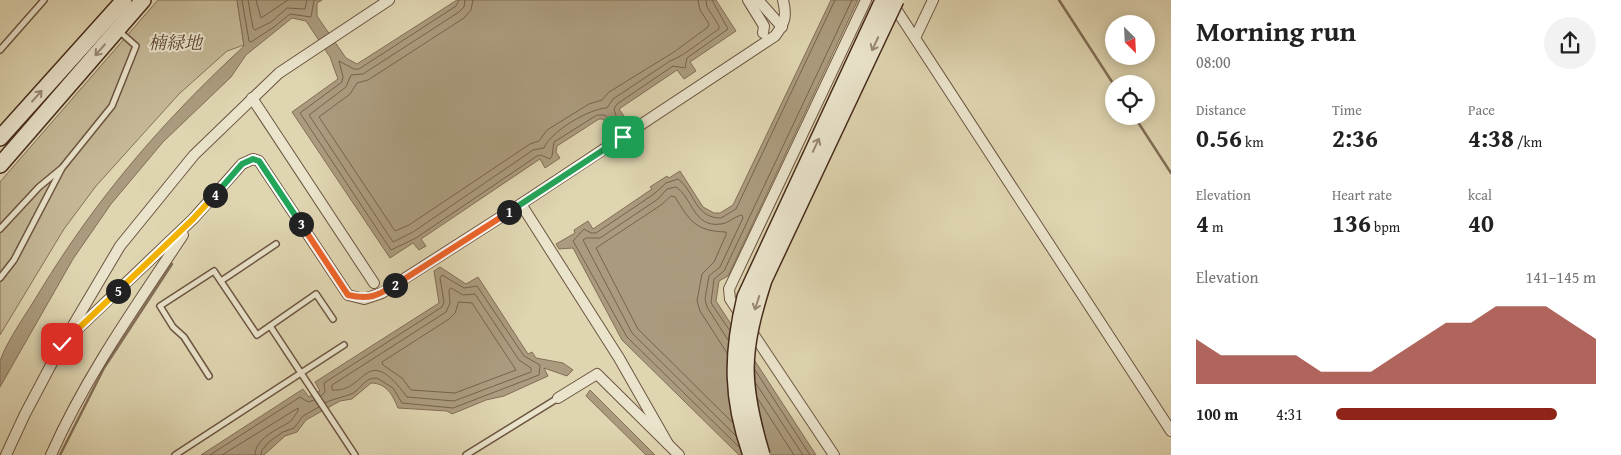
<!DOCTYPE html>
<html lang="en">
<head>
<meta charset="utf-8">
<style>
  :root { --surface:#fff; --page:#f2f2f2; --text:#222; --muted:#767676; --accent:#8f2418 }
  body { margin:0; font-family:"Gentium Book Plus","Noto Serif JP",serif; background:var(--page); color:var(--text); height:100vh; display:flex; flex-direction:column; font-size:19px; white-space:nowrap }
  * { box-sizing:border-box; margin:0 }
  p { font-size:16px; color:var(--muted) }
  .icon { flex:none; width:28px; height:28px; fill:none; stroke:currentColor; stroke-width:2; stroke-linecap:round; stroke-linejoin:round }
  .map { position:relative; flex:1; overflow:hidden }
  .sheet { display:flex; flex-direction:column; background:var(--surface); width:450px }
  .sheet>* { flex:none }
  .needle { width:32px; rotate:156deg }
  .fabs { position:absolute; left:1105px; top:15px; display:grid; gap:10px }
  .fabs a { display:grid; place-items:center; width:50px; height:50px; border-radius:50%; background:var(--surface); box-shadow:0 2px 12px #0003; font-size:25px }
  .pin { position:absolute; display:grid; place-items:center; width:42px; height:42px; color:#fff; margin:-21px; border-radius:10px; box-shadow:0 2px 8px #0006 }
  .km { position:absolute; width:25px; height:25px; margin:-12px; border-radius:50%; background:#222; color:#fff; font-size:14px; line-height:25px; text-align:center }
  .round { display:grid; place-items:center; flex:none; width:52px; height:52px; border-radius:26px; background:var(--page) }
  .overview { display:flex; align-items:center; justify-content:space-between; height:85px; padding:0 25px }
  h1 { font-size:28px; font-weight:800; line-height:38px }
  .stats { display:grid; grid-template-columns:repeat(3,1fr); gap:8px; height:85px; padding:5px 25px }
  .stats div { display:grid; align-content:center }
  .stats b { font-size:25px; font-weight:800 }
  .stats small { font-size:14px; font-weight:400 }
  .stats p { font-size:14px }
  .chart { height:140px; padding:10px 25px }
  .chart p { display:flex; justify-content:space-between }
  .chart svg { width:100%; height:90px; margin-top:5px; fill:var(--accent); opacity:.7 }
  ul { padding:0 25px; list-style:none; font-size:16px }
  li { display:grid; grid-template-columns:80px 60px 1fr; align-items:center; height:38px }
  li i { height:12px; border-radius:6px; background:var(--accent) }
  main { display:flex; flex:1; min-height:0 }
  .map>svg:first-child { display:block }
</style>
</head>
<body>
<main>
<div class="map">
<svg width="1171" height="455" viewBox="0 0 1171 455">
  <rect width="100%" height="100%" fill="#dfd5b1"/>
  <filter id="stains"><feTurbulence type="fractalNoise" baseFrequency=".004" numOctaves="4"/><feColorMatrix values="0 0 0 0 .2 0 0 0 0 .09 0 0 0 0 .02 0 0 0 .5 -.17"/></filter>
  <radialGradient id="worn" r=".72"><stop offset=".6" stop-color="#630" stop-opacity="0"/><stop offset="1" stop-color="#630" stop-opacity=".3"/></radialGradient>
  <polygon fill="#c5b897" stroke="#857158" points="158,0 237,0 244,45 227,51 179,94 96,186 64,229 0,335 0,182"/>
  <g fill="#ab9b7e" stroke="#826e56">
    <path d="M237,0H322L317,3V16L346,58L357,64L457,0H716L736,31L690,62L696,71L684,79L677,70L619,109L626,119L610,129L603,119H599L557,146L556,152L560,158L545,168L540,159L421,239L426,246L419,250L413,243L390,258L292,112L338,79L330,57L306,21L292,18L246,55L231,77L163,142L111,204L73,259L0,387C0,379 0,368 0,361C7,340 29,310 40,291C98,196 163,121 244,46Z"/>
    <polygon points="831,0 858,0 728,276 719,281 716,301 816,455 739,455 622,340 573,248 559,249 556,244 575,233 574,230 588,221 593,229 652,189 650,187 667,176 669,178 680,171 703,207 714,213 720,213 733,205"/>
    <path d="M440,267L466,284L478,277L528,354L532,352L536,358L563,363L573,370L567,376L544,368L548,376L504,396L486,400L452,414L447,411L398,408C393,396 387,383 371,383L352,399L340,401L306,420L297,432L285,436L264,455H201L303,389L309,397L320,391L315,382L439,303L434,271Z"/>
    <polygon points="590,390 655,455 646,455 586,396"/>
  </g>
  <g fill="none" stroke-linecap="round" stroke-linejoin="round">
    <g stroke="#78624c" stroke-width="1">
      <polyline points="242,0 249,41 251,42 274,27 290,14 311,17 314,0"/>
      <polyline points="248,0 253,28 255,30 271,22 287,8 305,9 307,0"/>
      <polyline points="256,0 261,18 288,0"/>
      <polyline points="459,0 456,6 359,69 354,69 339,61 343,77 342,82 300,113 391,250 416,238 537,156 541,155 550,159 552,156 554,142 597,115 605,115 611,122 617,119 614,109 617,104 673,66 685,68 687,58 728,29 712,0"/>
      <path d="M465,0L464,7L459,12L363,74L351,75L346,87L309,115L393,242L413,232L533,150L544,148C550,132 590,108 607,108L613,99L670,61C686,55 703,39 719,29V26L707,7L706,0"/>
      <polyline points="473,0 471,10 464,18 368,80 357,83 350,94 319,117 395,231 409,225 530,144 539,141 547,130 589,104 602,100 609,92 674,52 708,27 709,24 700,10 698,0"/>
      <path d="M451,288L463,295L475,294L519,360L531,368V372L454,401L407,397C365,340 367,393 332,390V385L446,312L450,303L449,291Z"/>
      <polygon points="459,302 472,303 516,370 455,393 411,390 402,378 383,365 382,362 449,319 455,313"/>
      <polyline points="730,331 711,303 714,279 724,271 852,0"/>
      <path d="M728,340L707,307L705,299L709,276L720,267L743,218L742,215C735,216 729,223 721,224C693,228 693,198 676,187L667,189L658,199L600,238H586L583,240L632,333L736,436"/>
      <path d="M727,353L700,311L697,301L702,274L714,262L726,235V232C695,231 690,221 675,197L671,196L661,205L596,248L638,329L732,422"/>
      <polyline points="755,370 810,455"/>
      <polyline points="755,382 803,455"/>
      <path d="M321,396L325,392L324,383L442,307L444,302L440,278L442,275L464,288L477,286L524,356L540,365L539,375L453,408L402,403L393,388L377,378C366,378 364,384 356,391C351,396 334,398 325,403"/>
      <polyline points="758,399 794,455"/>
      <path d="M740,448L627,337L573,241L584,229L591,233H596L654,194L666,183L678,179C695,191 694,218 721,218L736,209L835,0"/>
      <polyline points="210,455 300,397 308,402 314,400"/>
      <path d="M222,455L298,408V411C295,415 292,421 288,423C276,430 255,439 255,455"/>
      <polyline points="261,455 262,450 270,441 283,432 294,428 303,416 319,407"/>
    </g>
    <g stroke="#826e56" stroke-width="2.5">
      <polyline points="1059,0 1114,85"/>
      <polyline points="1134,116 1171,173"/>
      <polyline points="60,455 104,368 172,264"/>
    </g>
    <g stroke="#6c5540" stroke-width="8">
      <g id="lane">
        <polyline points="0,50 44,0"/>
        <polyline points="0,229 39,187 62,168 112,106 136,46 119,31"/>
        <polyline points="0,278 14,260 61,170"/>
        <polyline points="221,281 276,244"/>
        <polyline points="270,326 355,455"/>
        <polyline points="209,376 184,337 173,327 160,306 214,271 257,335 316,294 333,319"/>
        <polyline points="175,455 344,345"/>
        <polyline points="466,455 558,398"/>
      </g>
    </g>
    <g stroke="#6c5540" stroke-width="12">
      <g id="street">
        <polyline points="748,0 764,26 763,33"/>
        <polyline points="758,0 782,27"/>
        <polyline points="892,3 1171,431"/>
        <polyline points="915,38 933,0"/>
        <polyline points="252,98 374,283"/>
        <polyline points="521,204 619,358 668,444"/>
        <polyline points="742,317 730,299 729,289 866,0"/>
        <polyline points="750,329 834,455"/>
        <path d="M62,344L193,219L242,164L253,159L259,161L348,295L364,299L382,293L521,204L775,36C785,23 787,16 783,0"/>
        <polyline points="558,398 597,374 679,455"/>
        <polyline points="6,455 25,414 62,344 120,246 194,155 279,73 389,0"/>
        <path d="M51,455C86,376 136,306 183,235"/>
      </g>
    </g>
    <g stroke="#452a1a" stroke-width="18">
      <g id="secondary">
        <polyline points="0,138 124,0"/>
        <polyline points="0,165 143,0"/>
      </g>
    </g>
    <use href="#lane" stroke="#eae4cc" stroke-width="5"/>
    <use href="#street" stroke="#eae4cc" stroke-width="10"/>
    <use href="#secondary" stroke="#eae4cc" stroke-width="15"/>
    <g stroke="#452a1a" stroke-width="18" stroke-linecap="butt">
      <g id="secondary-bridge">
        <path d="M751,455C731,399 731,355 745,297L883,0"/>
        <path d="M762,455C740,382 741,352 764,280L896,0"/>
      </g>
    </g>
    <use href="#secondary-bridge" stroke="#eae4cc" stroke-width="15"/>
  </g>
  <defs><path id="oneway-shaft" d="M-6 0H5M1.5-3L5.5 0L1.5 3" fill="none" stroke-width="1.6" stroke-linecap="round" stroke-linejoin="round" transform="scale(1.25)"/></defs>
  <g stroke="#988773">
    <use href="#oneway-shaft" transform="translate(875 44) rotate(115)"/>
    <use href="#oneway-shaft" transform="translate(100 50) rotate(131)"/>
    <use href="#oneway-shaft" transform="translate(37 96) rotate(-48)"/>
    <use href="#oneway-shaft" transform="translate(816 145) rotate(-65)"/>
    <use href="#oneway-shaft" transform="translate(757 303) rotate(108)"/>
  </g>
  <g fill="none" stroke-linecap="round" stroke-linejoin="round">
    <g stroke="#fff" stroke-width="10">
      <polyline id="split-1" points="509,212 623,137"/>
    </g>
    <g stroke="#fff" stroke-width="10">
      <polyline id="split-2" points="395,285 509,212"/>
    </g>
    <g stroke="#fff" stroke-width="10">
      <path id="split-3" d="M301,224L348,295C369,300 377,296 395,285"/>
    </g>
    <g stroke="#fff" stroke-width="10">
      <polyline id="split-4" points="215,195 242,164 253,159 259,161 301,224"/>
    </g>
    <g stroke="#fff" stroke-width="10">
      <polyline id="split-5" points="118,291 193,219 215,195"/>
    </g>
    <g stroke="#fff" stroke-width="10">
      <polyline id="split-6" points="62,344 118,291"/>
    </g>
    <use href="#split-1" stroke="#22a559" stroke-width="6"/>
    <use href="#split-2" stroke="#f0652b" stroke-width="6"/>
    <use href="#split-3" stroke="#f0652b" stroke-width="6"/>
    <use href="#split-4" stroke="#22a559" stroke-width="6"/>
    <use href="#split-5" stroke="#f5b400" stroke-width="6"/>
    <use href="#split-6" stroke="#f5b400" stroke-width="6"/>
  </g>
  <g text-anchor="middle" dominant-baseline="central" stroke-width="4" stroke-linejoin="round" paint-order="stroke">
    <g font-size="18" font-style="italic" fill="#5f4633" stroke="#eae4cc">
      <text x="175" y="42">楠緑地</text>
    </g>
  </g>
  <rect width="100%" height="100%" filter="url(#stains)"/>
  <rect width="100%" height="100%" fill="url(#worn)"/>
</svg>
<div class="fabs">
<a><svg class="needle" viewBox="-14 -14 28 28"><path d="M0-13l5 13h-10z" fill="#e53935"/><path d="M0 13l5-13h-10z" fill="#767676"/></svg></a>
<a><svg class="icon" aria-label="locate" viewBox="0 0 24 24"><circle cx="12" cy="12" r="6"/><path d="M12 2v4M12 18v4M2 12h4M18 12h4"/></svg></a>
</div>
<div class="pin" style="left:623px;top:137px;background:#1e9e55"><svg class="icon" aria-label="arrive" viewBox="0 0 24 24"><path d="M6 21V4h12l-3 4 3 4H6"/></svg></div>
<div class="pin" style="left:62px;top:344px;background:#d93025"><svg class="icon" aria-label="check" viewBox="0 0 24 24"><path d="M5 12l5 5 9-10"/></svg></div>
<b class="km" style="left:509px;top:212px">1</b>
<b class="km" style="left:395px;top:285px">2</b>
<b class="km" style="left:301px;top:224px">3</b>
<b class="km" style="left:215px;top:195px">4</b>
<b class="km" style="left:118px;top:291px">5</b>
</div>
<section class="sheet">
<div class="overview"><div><h1>Morning run</h1><p>08:00</p></div><a class="round"><svg class="icon" aria-label="share" viewBox="0 0 24 24"><path d="M12 15V3M7 8l5-5 5 5M5 13v7h14v-7"/></svg></a></div>
<div class="stats">
<div><p>Distance</p><b>0.56<small> km</small></b></div>
<div><p>Time</p><b>2:36</b></div>
<div><p>Pace</p><b>4:38<small> /km</small></b></div>
</div>
<div class="stats">
<div><p>Elevation</p><b>4<small> m</small></b></div>
<div><p>Heart rate</p><b>136<small> bpm</small></b></div>
<div><p>kcal</p><b>40</b></div>
</div>
<div class="chart"><p><span>Elevation</span>141–145 m</p>
<svg viewBox="0 0 160 44" preserveAspectRatio="none"><path d="M0 44V22L10 30L20 30L30 30L40 30L50 38L60 38L70 38L80 30L90 22L100 14L110 14L120 6L130 6L140 6L150 14L160 22V44z"/></svg>
</div>
<ul>
<li><b>100 m</b>4:31<i style="width:85%"></i></li>
</ul>
</section>
</main>
</body>
</html>
